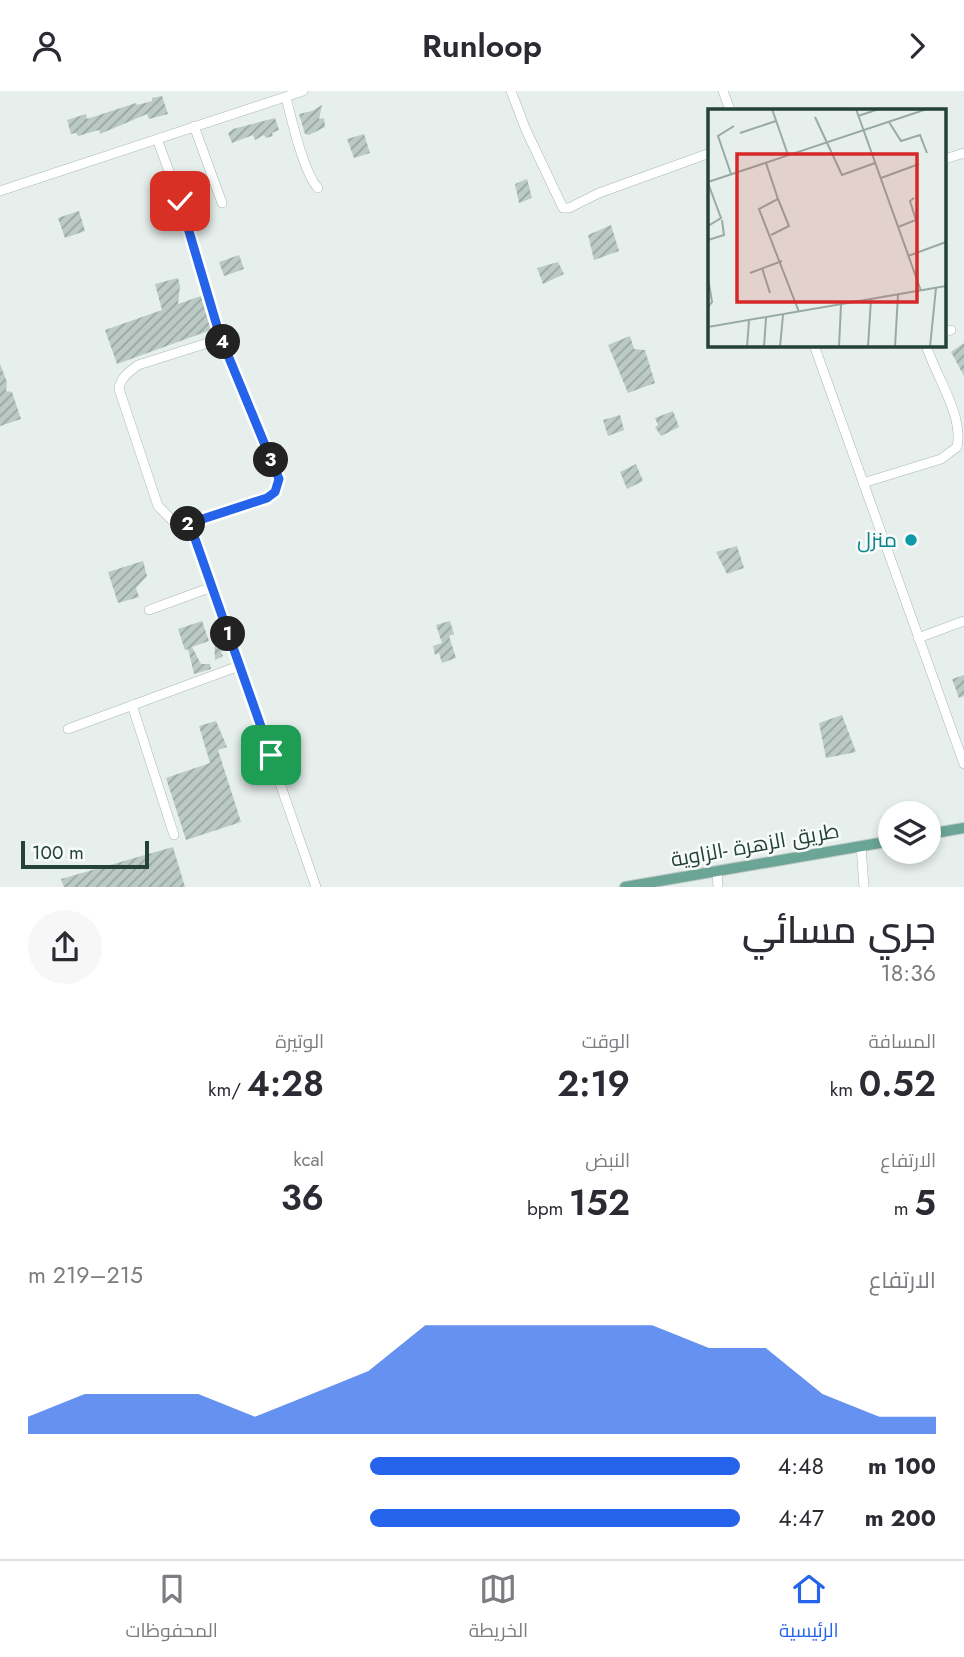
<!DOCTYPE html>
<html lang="ar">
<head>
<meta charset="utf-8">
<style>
  :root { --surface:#fff; --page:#f7f7f7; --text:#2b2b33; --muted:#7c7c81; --line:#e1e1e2; --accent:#2563eb }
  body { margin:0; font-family:Jost,Cairo,sans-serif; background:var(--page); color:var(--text); direction:rtl; height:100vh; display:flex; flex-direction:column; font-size:26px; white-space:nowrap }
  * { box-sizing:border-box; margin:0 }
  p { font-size:23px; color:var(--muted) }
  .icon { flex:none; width:38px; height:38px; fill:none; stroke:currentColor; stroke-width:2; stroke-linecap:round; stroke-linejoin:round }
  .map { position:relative; height:796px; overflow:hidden; direction:ltr }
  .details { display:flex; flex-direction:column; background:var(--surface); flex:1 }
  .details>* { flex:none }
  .controls { position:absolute; left:878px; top:710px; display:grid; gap:14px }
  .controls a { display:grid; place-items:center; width:63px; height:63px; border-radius:50%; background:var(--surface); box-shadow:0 4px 10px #0003; font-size:35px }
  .scale { position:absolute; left:21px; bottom:18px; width:128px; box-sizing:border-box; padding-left:7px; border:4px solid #24423a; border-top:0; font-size:19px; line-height:24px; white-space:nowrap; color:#24423a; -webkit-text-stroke:5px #f7fbf9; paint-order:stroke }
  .pin { position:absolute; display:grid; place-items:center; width:60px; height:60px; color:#fff; margin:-30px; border-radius:14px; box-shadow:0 4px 10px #0006 }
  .km { position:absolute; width:35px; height:35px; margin:-18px; border-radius:50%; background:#222; color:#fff; font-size:19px; line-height:35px; text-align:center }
  .round { display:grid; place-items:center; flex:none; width:74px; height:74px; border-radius:37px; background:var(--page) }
  .summary { display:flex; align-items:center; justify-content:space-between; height:119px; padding:0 28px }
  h1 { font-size:38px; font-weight:600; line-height:52px }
  .figures { display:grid; grid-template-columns:repeat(3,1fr); gap:10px; height:119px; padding:7px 28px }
  .figures div { display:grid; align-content:center }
  .figures b { font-size:35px; font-weight:600 }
  .figures small { font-size:19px; font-weight:400 }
  .figures p { font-size:19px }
  .chart { height:196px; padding:14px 28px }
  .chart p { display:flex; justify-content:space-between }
  .chart svg { width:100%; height:126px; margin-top:7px; fill:var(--accent); opacity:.7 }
  ul { padding:0 28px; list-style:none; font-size:23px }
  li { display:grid; grid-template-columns:112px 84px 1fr; align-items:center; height:52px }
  li i { height:18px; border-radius:9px; background:var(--accent) }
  header { display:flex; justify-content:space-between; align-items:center; height:91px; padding:0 28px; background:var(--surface); font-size:32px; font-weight:600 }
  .dock { display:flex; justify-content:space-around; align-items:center; height:98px; border-top:2px solid var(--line); background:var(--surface); font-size:19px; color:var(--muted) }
  .dock a { display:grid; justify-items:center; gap:4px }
  .dock .current { color:var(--accent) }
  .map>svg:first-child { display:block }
</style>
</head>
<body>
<header><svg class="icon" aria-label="forward" viewBox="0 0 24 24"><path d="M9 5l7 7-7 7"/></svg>Runloop<svg class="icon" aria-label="person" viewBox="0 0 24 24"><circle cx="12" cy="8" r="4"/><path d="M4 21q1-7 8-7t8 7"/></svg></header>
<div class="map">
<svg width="964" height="796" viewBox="0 0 964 796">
  <defs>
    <pattern id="building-hatch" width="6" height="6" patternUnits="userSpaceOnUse" patternTransform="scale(1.75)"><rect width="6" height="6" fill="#bbcac4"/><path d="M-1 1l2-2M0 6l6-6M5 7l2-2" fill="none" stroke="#98a6a0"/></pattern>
  </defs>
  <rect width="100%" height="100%" fill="#e6efeb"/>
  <g fill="url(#building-hatch)">
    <polygon points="162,5 168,23 149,28 147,23 100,43 99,39 78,45 76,42 71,43 67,29 86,23 87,28 136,12 137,14 152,10 152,7"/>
    <polygon points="322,14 319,28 324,27 325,36 309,44 305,43 299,23 312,20"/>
    <polygon points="275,27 279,39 272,42 273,45 266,47 264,44 255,49 253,44 232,52 228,42 233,38"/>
    <polygon points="364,43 370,62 354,67 347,48"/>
    <polygon points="527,88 532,107 519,112 515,93"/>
    <polygon points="79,120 85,140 65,147 58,127"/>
    <polygon points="611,134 619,160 594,169 588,144"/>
    <polygon points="239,164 244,178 224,185 219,171"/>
    <polygon points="558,171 564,183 543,193 537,177"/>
    <polygon points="178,187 180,195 178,213 201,205 211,239 117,273 105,239 162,219 155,193"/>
    <polygon points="630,245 634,258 645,259 655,292 628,302 608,254"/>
    <polygon points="964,252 964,285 951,261"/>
    <polygon points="0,273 7,291 6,300 12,301 21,328 0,335"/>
    <polygon points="673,320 679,336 661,345 655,336 658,334 655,327"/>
    <polygon points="620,324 624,339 608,345 603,329"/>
    <polygon points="636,373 643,390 627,398 620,381"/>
    <polygon points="737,455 744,477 727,483 716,461"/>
    <polygon points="143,470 147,485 136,497 139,506 118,512 108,481"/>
    <polygon points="202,530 209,550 192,556 201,573 210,573 211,578 194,583 188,558 185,559 178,538"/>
    <polygon points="450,530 454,543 449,545 456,567 442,572 439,562 435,564 433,555 442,552 436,534"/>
    <polygon points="214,545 218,553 224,552 226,559 221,561 223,565 215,569"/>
    <polygon points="964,584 964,605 959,607 952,588"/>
    <polygon points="842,624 856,661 826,667 819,632"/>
    <polygon points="216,630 227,656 218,659 241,731 186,749 166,687 210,672 199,635"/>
    <polygon points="173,756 185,796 64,796 61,788"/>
  </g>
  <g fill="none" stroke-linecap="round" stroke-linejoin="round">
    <g stroke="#a8b8b2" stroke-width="10">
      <g id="minor">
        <polyline points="511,0 526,39 563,117 569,117 599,102 710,62"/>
        <polyline points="723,0 730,19"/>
        <path d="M286,6C291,27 304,83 318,97"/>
        <polyline points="194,35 222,112"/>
        <path d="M157,48L180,110L220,245L214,250L138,274C129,281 120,287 119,298L158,415L173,430L193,442L316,796"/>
        <polyline points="945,68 964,62"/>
        <polyline points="0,100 303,0"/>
        <polyline points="945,241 951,239"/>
        <polyline points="814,254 964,673"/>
        <path d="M863,392L941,368L957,356C964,324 935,284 926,254"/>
        <polyline points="181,435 267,407 275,401 279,388 220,245"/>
        <polyline points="149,519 212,496"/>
        <polyline points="918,547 964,530"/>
        <polyline points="132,614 174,744"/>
        <polyline points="68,638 239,575"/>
        <polyline points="861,755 864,796"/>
        <polyline points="717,780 718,796"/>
      </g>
    </g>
    <g stroke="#c2cac8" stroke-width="12">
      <g id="major">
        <polyline points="929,743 964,737"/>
        <polyline points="625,796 891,750"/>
      </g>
    </g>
    <use href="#minor" stroke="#fff" stroke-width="9"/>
    <use href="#major" stroke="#6aa596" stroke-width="10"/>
  </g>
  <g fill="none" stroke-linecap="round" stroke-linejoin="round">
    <g stroke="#fff" stroke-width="14">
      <polyline id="route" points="180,110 220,245 279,388 275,401 267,407 181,435 193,442 271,664"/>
    </g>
    <use href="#route" stroke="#2563eb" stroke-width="9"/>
  </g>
  <circle fill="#0f9aa8" stroke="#f7fbf9" stroke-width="2.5" cx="911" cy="449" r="7"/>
  <g text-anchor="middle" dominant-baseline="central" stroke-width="5" stroke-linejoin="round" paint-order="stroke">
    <g font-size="21" fill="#0d838f" stroke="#f7fbf9" text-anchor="end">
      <text x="897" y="449">منزل</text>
    </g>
    <g font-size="21" fill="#24423a" stroke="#f7fbf9">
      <text transform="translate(755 754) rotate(-10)">طريق الزهرة -الزاوية</text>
    </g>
  </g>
  <g transform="translate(708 18)">
    <rect width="238" height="238" fill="#e6efeb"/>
    <path fill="none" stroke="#98aaa4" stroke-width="2" d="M64,0L80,46M148,0L213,182M150,7L171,0M107,8L134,66L167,54M181,13L193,32L212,26L219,44M32,24L68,12M58,54L70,90L51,100L91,203M23,65L10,27L26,17M173,69L211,55M0,73L219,0M0,74L13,109L0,117M190,118L208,111L202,92L206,89M63,126L81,117L70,90M0,131L16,126L14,111M200,147L238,133M54,159L62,184M42,164L74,152M0,169L4,193L0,198M0,218L238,177M39,238L41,212M56,238L58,209M72,238L75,206M131,238L133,196M160,238L163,190M187,238L190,186M222,238L228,179"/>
    <path fill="#d62828" fill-opacity="0.15" stroke="#d62828" stroke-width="3.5" d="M29,45H209V193H29Z"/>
    <rect width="238" height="238" fill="none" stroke="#24423a" stroke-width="3.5"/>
  </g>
</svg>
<div class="controls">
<a><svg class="icon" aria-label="layers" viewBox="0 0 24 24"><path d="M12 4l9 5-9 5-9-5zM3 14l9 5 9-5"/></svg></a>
</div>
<div class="scale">100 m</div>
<div class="pin" style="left:271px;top:664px;background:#1e9e55"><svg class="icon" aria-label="arrive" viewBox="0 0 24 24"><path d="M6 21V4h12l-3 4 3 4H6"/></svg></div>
<div class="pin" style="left:180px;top:110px;background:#d93025"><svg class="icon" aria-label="check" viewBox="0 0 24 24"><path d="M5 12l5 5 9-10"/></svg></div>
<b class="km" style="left:228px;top:543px">1</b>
<b class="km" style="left:188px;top:433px">2</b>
<b class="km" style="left:271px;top:369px">3</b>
<b class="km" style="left:223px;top:251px">4</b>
</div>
<section class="details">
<div class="summary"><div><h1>جري مسائي</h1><p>18:36</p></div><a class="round"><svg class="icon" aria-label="share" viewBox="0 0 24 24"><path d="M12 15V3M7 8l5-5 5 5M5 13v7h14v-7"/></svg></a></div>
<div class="figures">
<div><p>المسافة</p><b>0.52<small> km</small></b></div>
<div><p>الوقت</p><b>2:19</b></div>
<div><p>الوتيرة</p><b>4:28<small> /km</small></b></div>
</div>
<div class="figures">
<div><p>الارتفاع</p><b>5<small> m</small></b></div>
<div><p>النبض</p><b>152<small> bpm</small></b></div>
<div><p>kcal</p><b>36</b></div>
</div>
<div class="chart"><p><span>الارتفاع</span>215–219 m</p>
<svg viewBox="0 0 160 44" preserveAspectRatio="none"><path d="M0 44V38L10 30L20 30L30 30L40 38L50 30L60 22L70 6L80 6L90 6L100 6L110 6L120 14L130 14L140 30L150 38L160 38V44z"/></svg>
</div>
<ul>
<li><b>100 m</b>4:48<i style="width:52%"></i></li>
<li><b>200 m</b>4:47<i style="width:52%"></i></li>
</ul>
</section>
<nav class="dock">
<a class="current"><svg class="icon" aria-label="home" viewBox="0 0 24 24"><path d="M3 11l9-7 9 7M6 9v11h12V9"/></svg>الرئيسية</a>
<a><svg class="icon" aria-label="map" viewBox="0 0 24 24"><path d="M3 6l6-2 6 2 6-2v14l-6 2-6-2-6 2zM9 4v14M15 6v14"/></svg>الخريطة</a>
<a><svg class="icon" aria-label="saved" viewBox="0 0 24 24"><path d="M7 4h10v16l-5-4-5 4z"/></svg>المحفوظات</a>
</nav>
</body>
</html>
